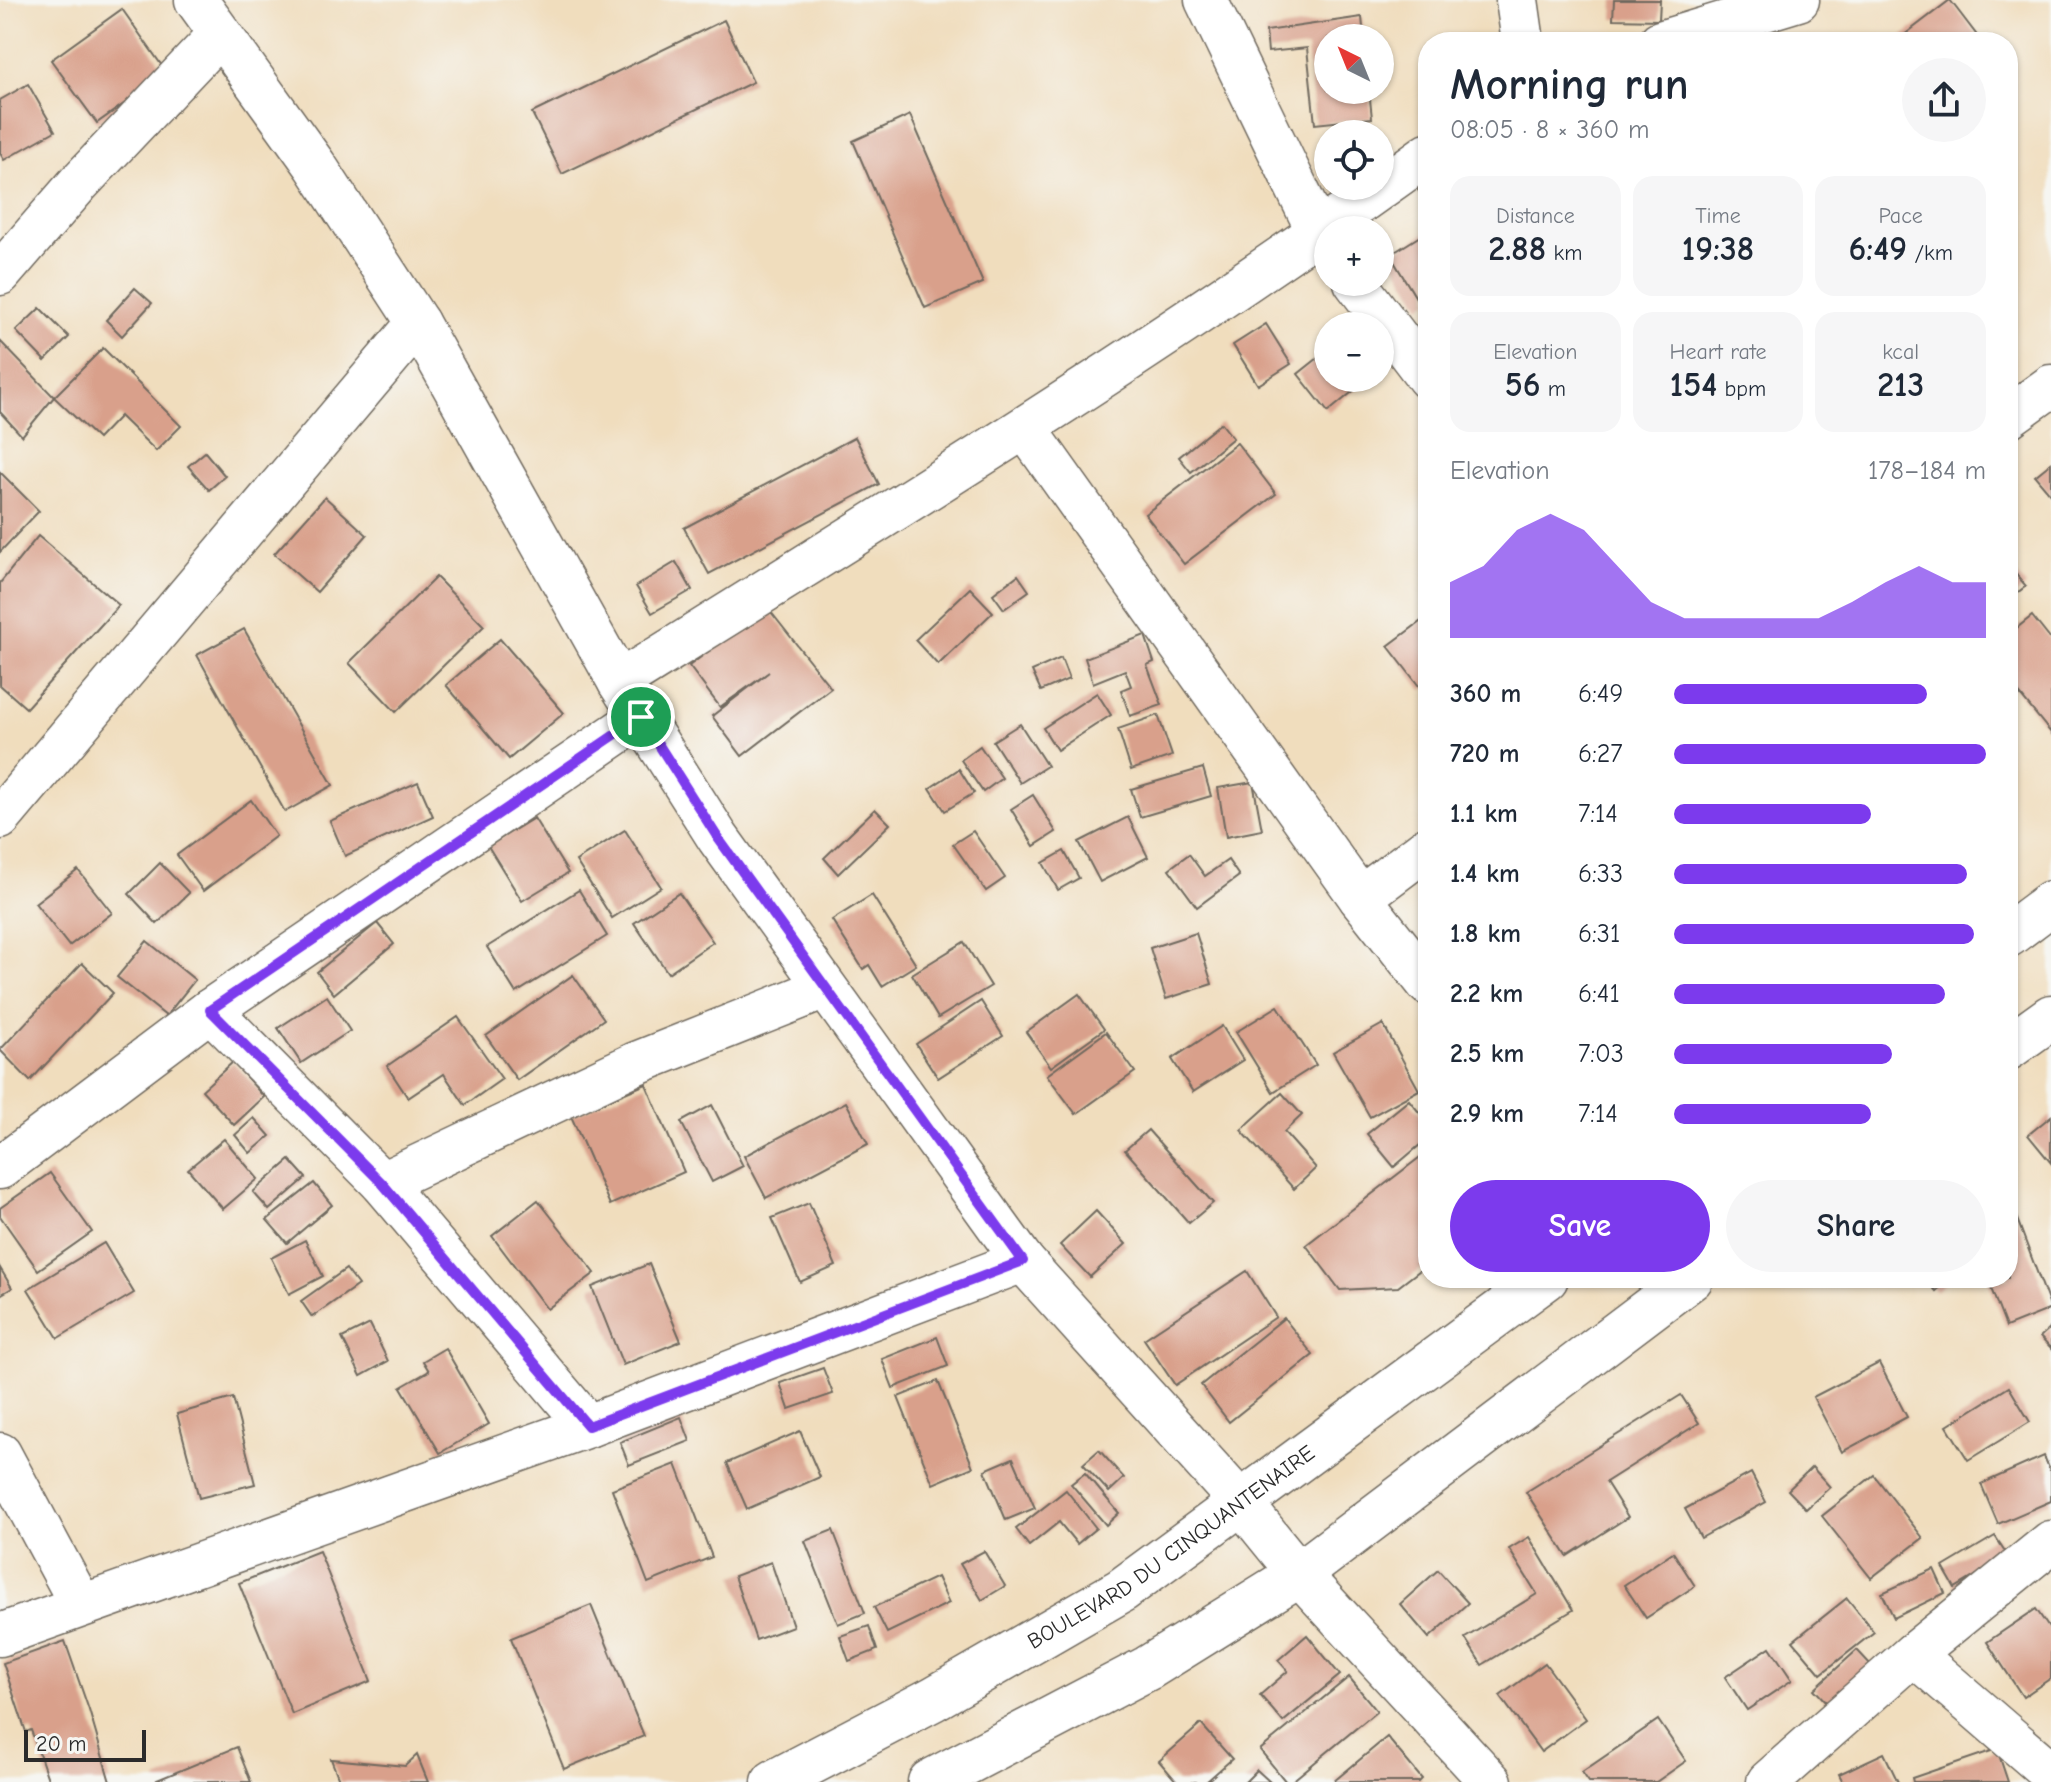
<!DOCTYPE html>
<html lang="en">
<head>
<meta charset="utf-8">
<style>
  :root { --surface:#fff; --page:#f6f6f7; --text:#1f2937; --muted:#747a83; --accent:#7c3aed }
  body { margin:0; font-family:"Comic Neue",sans-serif; background:var(--page); color:var(--text); height:100vh; display:flex; flex-direction:column; font-size:30px; white-space:nowrap }
  * { box-sizing:border-box; margin:0 }
  p { font-size:26px; color:var(--muted) }
  .icon { flex:none; width:44px; height:44px; fill:none; stroke:currentColor; stroke-width:2; stroke-linecap:round; stroke-linejoin:round }
  .map { position:relative; flex:1; overflow:hidden }
  .side { position:absolute; left:1418px; top:32px; width:600px; height:1256px; display:flex; flex-direction:column; background:var(--surface); border-radius:32px; box-shadow:0 2px 6px #0004 }
  .side>* { flex:none }
  .needle { width:52px; rotate:317deg }
  .fabs { position:absolute; left:1314px; top:24px; display:grid; gap:16px }
  .fabs a { display:grid; place-items:center; width:80px; height:80px; border-radius:50%; background:var(--surface); box-shadow:0 2px 6px #0004; font-size:40px }
  .scale { position:absolute; left:24px; bottom:20px; width:122px; box-sizing:border-box; padding-left:8px; border:4px solid #2b2b2b; border-top:0; font-size:22px; line-height:28px; white-space:nowrap; color:#2b2b2b; -webkit-text-stroke:6px #f6f6f2; paint-order:stroke }
  .pin { position:absolute; display:grid; place-items:center; width:68px; height:68px; color:#fff; margin:-34px; border:4px solid #fff; border-radius:50%; box-shadow:0 2px 8px #0007 }
  .round { display:grid; place-items:center; flex:none; width:84px; height:84px; border-radius:42px; background:var(--page) }
  .overview { display:flex; align-items:center; justify-content:space-between; height:136px; padding:0 32px }
  h1 { font-size:44px; font-weight:600; line-height:60px }
  .figures { display:grid; grid-template-columns:repeat(3,1fr); gap:12px; height:136px; padding:8px 32px }
  .figures div { display:grid; align-content:center; border-radius:20px; background:var(--page); text-align:center }
  .figures b { font-size:34px; font-weight:600 }
  .figures small { font-size:22px; font-weight:400 }
  .figures p { font-size:22px }
  .chart { height:224px; padding:16px 32px }
  .chart p { display:flex; justify-content:space-between }
  .chart svg { width:100%; height:144px; margin-top:8px; fill:var(--accent); opacity:.7 }
  .action { display:flex; gap:16px; margin-top:auto; padding:16px 32px }
  .action a { flex:1; height:92px; border-radius:48px; background:var(--accent); color:#fff; font-size:32px; font-weight:600; line-height:92px; text-align:center }
  .action a+a { background:var(--page); color:var(--text) }
  ul { padding:0 32px; list-style:none; font-size:26px }
  li { display:grid; grid-template-columns:128px 96px 1fr; align-items:center; height:60px }
  li i { height:20px; border-radius:10px; background:var(--accent) }
  .map>svg:first-child { display:block }
</style>
</head>
<body>
<div class="map">
<svg width="2051" height="1782" viewBox="0 0 2051 1782">
  <rect width="100%" height="100%" fill="#f6f6f2"/>
  <filter id="ink" filterUnits="userSpaceOnUse"><feTurbulence type="fractalNoise" baseFrequency=".0125" numOctaves="2"/><feDisplacementMap in="SourceGraphic" scale="16" xChannelSelector="R" yChannelSelector="G"/><feConvolveMatrix kernelMatrix="1 2 1 2 8 2 1 2 1" color-interpolation-filters="sRGB"/></filter>
  <filter id="wash" filterUnits="userSpaceOnUse"><feTurbulence type="fractalNoise" baseFrequency=".006" numOctaves="4" result="noise"/><feDisplacementMap in="SourceGraphic" scale="32" xChannelSelector="R" yChannelSelector="G"/><feGaussianBlur stdDeviation="1.8" result="paint"/><feColorMatrix in="noise" values="0 0 0 0 0 0 0 0 0 0 0 0 0 0 0 0 0 1.4 0 .05"/><feComposite in="paint" operator="in"/></filter>
  <g filter="url(#wash)">
    <rect width="100%" height="100%" fill="#f0ddbd"/>
    <g id="blocks">
      <g fill="#d9a08b">
        <polygon points="1614,0 1660,0 1659,20 1613,19"/>
        <polygon points="1950,0 1982,42 1895,42"/>
        <polygon points="122,9 167,73 97,123 51,60"/>
        <polygon points="1362,17 1364,38 1328,38 1328,90 1369,90 1372,118 1315,124 1307,48 1268,52 1266,31"/>
        <polygon points="724,20 753,82 562,174 532,113"/>
        <polygon points="28,84 55,131 4,160 0,153 0,100"/>
        <polygon points="910,115 983,283 925,308 853,141"/>
        <polygon points="1328,144 1328,167 1318,151"/>
        <polygon points="1428,181 1428,202 1418,190"/>
        <polygon points="1428,231 1428,301 1421,306 1390,255"/>
        <polygon points="135,288 152,303 122,336 106,320"/>
        <polygon points="40,308 69,337 45,361 16,331"/>
        <polygon points="1266,324 1291,364 1258,385 1233,345"/>
        <polygon points="0,341 54,397 22,436 0,412"/>
        <polygon points="103,348 181,426 156,451 120,416 98,439 54,397"/>
        <polygon points="1328,350 1328,378 1369,378 1328,412 1298,374"/>
        <polygon points="1221,423 1233,438 1191,472 1179,457"/>
        <polygon points="855,437 879,484 709,574 684,528"/>
        <polygon points="1237,443 1276,494 1184,564 1145,514"/>
        <polygon points="205,452 225,476 209,490 188,466"/>
        <polygon points="2051,463 2051,495 2035,476"/>
        <polygon points="0,472 39,511 0,552"/>
        <polygon points="325,497 367,535 317,592 274,554"/>
        <polygon points="38,536 119,605 26,708 0,685 0,583"/>
        <polygon points="676,562 692,590 652,613 636,586"/>
        <polygon points="2008,565 2026,586 2008,600"/>
        <polygon points="1018,575 1029,591 1004,609 993,594"/>
        <polygon points="436,577 484,626 396,712 349,663"/>
        <polygon points="970,588 993,612 938,665 915,640"/>
        <polygon points="767,607 831,688 742,756 712,716 769,672 720,707 689,666"/>
        <polygon points="1428,616 1428,686 1422,690 1388,646"/>
        <polygon points="2032,616 2051,640 2051,733 2008,680 2008,635"/>
        <polygon points="244,629 333,785 285,812 197,655"/>
        <polygon points="1145,635 1154,662 1147,665 1162,705 1130,716 1121,690 1131,686 1125,670 1093,683 1085,658"/>
        <polygon points="500,639 564,713 509,759 446,685"/>
        <polygon points="1061,658 1069,679 1041,691 1032,671"/>
        <polygon points="1097,693 1111,715 1057,750 1043,728"/>
        <polygon points="1158,715 1172,756 1131,770 1118,729"/>
        <polygon points="1020,724 1047,766 1020,783 993,741"/>
        <polygon points="980,746 1002,778 983,792 961,760"/>
        <polygon points="1203,768 1211,796 1140,817 1131,789"/>
        <polygon points="959,769 974,793 945,811 930,788"/>
        <polygon points="418,782 433,816 345,856 330,821"/>
        <polygon points="1253,782 1262,830 1226,837 1218,788"/>
        <polygon points="1033,795 1056,832 1034,846 1011,809"/>
        <polygon points="251,800 276,836 203,891 177,855"/>
        <polygon points="875,809 890,824 838,874 824,858"/>
        <polygon points="1128,817 1148,857 1100,882 1079,842"/>
        <polygon points="534,818 568,873 522,901 488,846"/>
        <polygon points="625,830 661,887 612,918 576,861"/>
        <polygon points="973,831 1005,878 986,891 953,844"/>
        <polygon points="1064,851 1079,878 1058,890 1043,863"/>
        <polygon points="1189,854 1205,876 1228,860 1239,876 1197,907 1169,869"/>
        <polygon points="160,863 189,893 157,924 129,894"/>
        <polygon points="78,870 112,913 69,946 35,903"/>
        <polygon points="579,890 607,936 516,993 487,947"/>
        <polygon points="679,893 713,942 668,973 634,923"/>
        <polygon points="872,895 916,965 882,986 869,965 863,969 832,920"/>
        <polygon points="377,923 394,944 334,994 317,972"/>
        <polygon points="1196,933 1212,984 1166,999 1150,948"/>
        <polygon points="147,941 195,980 166,1016 117,977"/>
        <polygon points="964,942 991,986 938,1018 912,974"/>
        <polygon points="82,963 113,993 30,1081 0,1050"/>
        <polygon points="573,975 604,1019 517,1080 486,1036"/>
        <polygon points="1079,994 1104,1029 1051,1067 1026,1032"/>
        <polygon points="327,996 350,1031 301,1063 278,1028"/>
        <polygon points="981,1001 1003,1036 938,1078 916,1044"/>
        <polygon points="1278,1006 1316,1065 1273,1092 1236,1032"/>
        <polygon points="458,1017 502,1079 465,1105 444,1074 408,1098 387,1066"/>
        <polygon points="1383,1024 1419,1090 1370,1117 1333,1052"/>
        <polygon points="1222,1026 1243,1060 1193,1092 1172,1059"/>
        <polygon points="1106,1032 1135,1072 1076,1114 1047,1075"/>
        <polygon points="233,1062 264,1097 234,1125 202,1090"/>
        <polygon points="646,1084 684,1172 610,1205 571,1116"/>
        <polygon points="1282,1093 1302,1115 1284,1132 1316,1168 1294,1189 1241,1130"/>
        <polygon points="1409,1100 1428,1123 1428,1138 1394,1167 1367,1134"/>
        <polygon points="846,1102 868,1144 766,1198 744,1156"/>
        <polygon points="712,1105 743,1166 712,1182 681,1122"/>
        <polygon points="2051,1116 2051,1163 2028,1135"/>
        <polygon points="254,1118 270,1136 250,1153 235,1135"/>
        <polygon points="1148,1130 1213,1203 1189,1223 1125,1150"/>
        <polygon points="224,1139 258,1179 223,1209 188,1169"/>
        <polygon points="1428,1151 1428,1264 1398,1287 1340,1290 1306,1245"/>
        <polygon points="290,1160 306,1178 269,1210 253,1192"/>
        <polygon points="50,1173 92,1232 38,1270 0,1216 0,1208"/>
        <polygon points="314,1183 332,1205 287,1243 267,1220"/>
        <polygon points="2008,1195 2051,1309 2006,1327 1987,1278 2008,1278"/>
        <polygon points="538,1200 595,1273 547,1309 492,1236"/>
        <polygon points="809,1203 836,1266 800,1282 772,1218"/>
        <polygon points="1096,1211 1126,1244 1090,1277 1060,1245"/>
        <polygon points="305,1240 323,1276 289,1294 271,1258"/>
        <polygon points="104,1243 134,1293 58,1338 28,1289"/>
        <polygon points="649,1264 681,1341 623,1365 592,1287"/>
        <polygon points="0,1268 12,1288 0,1295"/>
        <polygon points="346,1269 358,1285 312,1317 301,1301"/>
        <polygon points="1247,1271 1276,1317 1175,1385 1144,1339"/>
        <polygon points="1924,1278 1951,1278 1936,1291"/>
        <polygon points="1284,1318 1313,1355 1229,1422 1201,1385"/>
        <polygon points="370,1324 388,1361 361,1376 342,1338"/>
        <polygon points="2051,1327 2051,1349 2040,1337"/>
        <polygon points="937,1337 948,1366 893,1388 882,1359"/>
        <polygon points="445,1348 489,1424 440,1453 401,1387 429,1371 423,1361"/>
        <polygon points="1879,1363 1907,1417 1842,1452 1813,1397"/>
        <polygon points="823,1368 833,1394 789,1409 780,1383"/>
        <polygon points="938,1381 973,1467 933,1484 898,1397"/>
        <polygon points="2009,1387 2030,1422 1968,1460 1947,1426"/>
        <polygon points="1681,1395 1699,1423 1606,1482 1628,1517 1567,1556 1526,1492"/>
        <polygon points="233,1398 255,1484 199,1498 177,1414"/>
        <polygon points="681,1417 690,1441 629,1465 620,1442"/>
        <polygon points="800,1431 820,1477 747,1509 727,1463"/>
        <polygon points="1099,1450 1124,1478 1109,1492 1083,1464"/>
        <polygon points="2044,1456 2051,1473 2051,1501 1998,1524 1981,1484"/>
        <polygon points="1013,1458 1035,1508 1006,1520 985,1470"/>
        <polygon points="676,1464 712,1557 648,1583 612,1489"/>
        <polygon points="1812,1467 1830,1487 1806,1509 1788,1490"/>
        <polygon points="1085,1473 1119,1513 1106,1525 1071,1484"/>
        <polygon points="1751,1473 1766,1502 1701,1538 1685,1509"/>
        <polygon points="1874,1475 1923,1538 1871,1578 1822,1516"/>
        <polygon points="1066,1490 1096,1528 1077,1544 1059,1522 1029,1546 1016,1529"/>
        <polygon points="833,1530 865,1613 838,1624 805,1541"/>
        <polygon points="1995,1536 2008,1556 1955,1588 1943,1567"/>
        <polygon points="1529,1537 1573,1610 1482,1665 1465,1638 1537,1594 1509,1549"/>
        <polygon points="319,1551 371,1681 292,1714 239,1583"/>
        <polygon points="984,1551 1005,1586 982,1600 960,1564"/>
        <polygon points="1673,1552 1695,1586 1646,1618 1624,1585"/>
        <polygon points="771,1562 793,1626 756,1640 734,1576"/>
        <polygon points="1934,1569 1945,1593 1894,1618 1882,1593"/>
        <polygon points="1438,1570 1468,1603 1429,1638 1400,1604"/>
        <polygon points="937,1577 949,1603 887,1633 874,1607"/>
        <polygon points="1847,1598 1874,1632 1821,1674 1793,1641"/>
        <polygon points="591,1605 644,1736 564,1769 511,1638"/>
        <polygon points="2036,1609 2051,1631 2051,1678 2023,1697 1987,1642"/>
        <polygon points="869,1626 877,1650 849,1661 840,1636"/>
        <polygon points="1307,1635 1340,1675 1283,1722 1260,1695 1288,1671 1278,1660"/>
        <polygon points="65,1641 89,1710 110,1782 49,1782 31,1730 26,1732 3,1663"/>
        <polygon points="1770,1647 1792,1680 1747,1710 1725,1677"/>
        <polygon points="1857,1650 1871,1665 1828,1704 1814,1689"/>
        <polygon points="1545,1663 1586,1719 1541,1752 1500,1696"/>
        <polygon points="1349,1677 1377,1711 1291,1782 1286,1782 1260,1750"/>
        <polygon points="1658,1720 1686,1761 1656,1782 1589,1782 1582,1772"/>
        <polygon points="1201,1724 1232,1759 1206,1782 1177,1782 1159,1761"/>
        <polygon points="1387,1737 1422,1779 1419,1782 1333,1782"/>
        <polygon points="237,1747 251,1782 158,1782 157,1780"/>
        <polygon points="1997,1749 2008,1782 1913,1782 1912,1778"/>
        <polygon points="1884,1753 1898,1782 1843,1782 1839,1774"/>
        <polygon points="417,1755 428,1782 340,1782 331,1759 405,1766"/>
        <polygon points="1257,1770 1270,1782 1245,1782"/>
      </g>
    </g>
  </g>
  <g filter="url(#ink)">
    <use href="#blocks" fill-opacity="0" stroke="#70695e" stroke-width="2"/>
    <g fill="none" stroke-linecap="round" stroke-linejoin="round">
      <g stroke="#70695e" stroke-width="45">
        <g id="street">
          <polyline points="196,0 315,165 418,323 619,682 718,838 1023,1261 1243,1505 1299,1574 1491,1782"/>
          <polyline points="1206,0 1319,234 1328,246"/>
          <polyline points="1517,0 1523,42"/>
          <polyline points="1660,42 1798,0"/>
          <polyline points="0,274 78,184 220,34"/>
          <polyline points="1355,282 1428,378"/>
          <polyline points="2008,417 2051,386"/>
          <polyline points="1026,429 1360,898 1428,984"/>
          <path d="M619,682C892,512 1167,343 1428,154"/>
          <polyline points="0,818 418,323"/>
          <polyline points="1360,898 1428,847"/>
          <polyline points="210,1010 382,1183 588,1426"/>
          <polyline points="0,1168 210,1010 641,717"/>
          <polyline points="382,1183 634,1064 825,988"/>
          <polyline points="0,1454 81,1605"/>
          <polyline points="0,1635 588,1426 1023,1261"/>
          <polyline points="1913,1654 2051,1773"/>
          <polyline points="1768,1782 1913,1654 2051,1542"/>
        </g>
      </g>
      <g stroke="#70695e" stroke-width="47">
        <g id="secondary">
          <polyline points="2008,935 2051,903"/>
          <polyline points="2008,1048 2051,1017"/>
          <path id="s1" d="M774,1782L933,1699L1122,1590L1546,1278"/>
          <polyline points="930,1782 1148,1668 1299,1574 1691,1278"/>
        </g>
      </g>
      <use href="#street" stroke="#fff" stroke-width="42"/>
      <use href="#secondary" stroke="#fff" stroke-width="44"/>
    </g>
  </g>
  <g fill="none" stroke-linecap="round" stroke-linejoin="round" filter="url(#ink)">
    <g stroke="#fff" stroke-width="16">
      <polygon id="route" points="641,717 718,838 1023,1261 588,1426 382,1183 210,1010"/>
    </g>
    <use href="#route" stroke="#7c3aed" stroke-width="10"/>
  </g>
  <g text-anchor="middle" dominant-baseline="central" stroke-width="7" stroke-linejoin="round" paint-order="stroke">
    <g font-size="22" fill="#2b2b2b" stroke="#f6f6f2">
      <text stroke="none"><textPath href="#s1" startOffset="462">BOULEVARD DU CINQUANTENAIRE</textPath></text>
    </g>
  </g>
</svg>
<div class="fabs">
<a><svg class="needle" viewBox="-14 -14 28 28"><path d="M0-13l5 13h-10z" fill="#e53935"/><path d="M0 13l5-13h-10z" fill="#747a83"/></svg></a>
<a><svg class="icon" aria-label="locate" viewBox="0 0 24 24"><circle cx="12" cy="12" r="6"/><path d="M12 2v4M12 18v4M2 12h4M18 12h4"/></svg></a>
<a>+</a>
<a>−</a>
</div>
<div class="scale">20 m</div>
<div class="pin" style="left:641px;top:717px;background:#1e9e55"><svg class="icon" aria-label="arrive" viewBox="0 0 24 24"><path d="M6 21V4h12l-3 4 3 4H6"/></svg></div>
<section class="side">
<div class="overview"><div><h1>Morning run</h1><p>08:05 · 8 × 360 m</p></div><a class="round"><svg class="icon" aria-label="share" viewBox="0 0 24 24"><path d="M12 15V3M7 8l5-5 5 5M5 13v7h14v-7"/></svg></a></div>
<div class="figures">
<div><p>Distance</p><b>2.88<small> km</small></b></div>
<div><p>Time</p><b>19:38</b></div>
<div><p>Pace</p><b>6:49<small> /km</small></b></div>
</div>
<div class="figures">
<div><p>Elevation</p><b>56<small> m</small></b></div>
<div><p>Heart rate</p><b>154<small> bpm</small></b></div>
<div><p>kcal</p><b>213</b></div>
</div>
<div class="chart"><p><span>Elevation</span>178–184 m</p>
<svg viewBox="0 0 160 44" preserveAspectRatio="none"><path d="M0 44V27L10 22L20 11L30 6L40 11L50 22L60 33L70 38L80 38L90 38L100 38L110 38L120 33L130 27L140 22L150 27L160 27V44z"/></svg>
</div>
<ul>
<li><b>360 m</b>6:49<i style="width:81%"></i></li>
<li><b>720 m</b>6:27<i style="width:100%"></i></li>
<li><b>1.1 km</b>7:14<i style="width:63%"></i></li>
<li><b>1.4 km</b>6:33<i style="width:94%"></i></li>
<li><b>1.8 km</b>6:31<i style="width:96%"></i></li>
<li><b>2.2 km</b>6:41<i style="width:87%"></i></li>
<li><b>2.5 km</b>7:03<i style="width:70%"></i></li>
<li><b>2.9 km</b>7:14<i style="width:63%"></i></li>
</ul>
<div class="action"><a>Save</a><a>Share</a></div>
</section>
</div>
</body>
</html>
